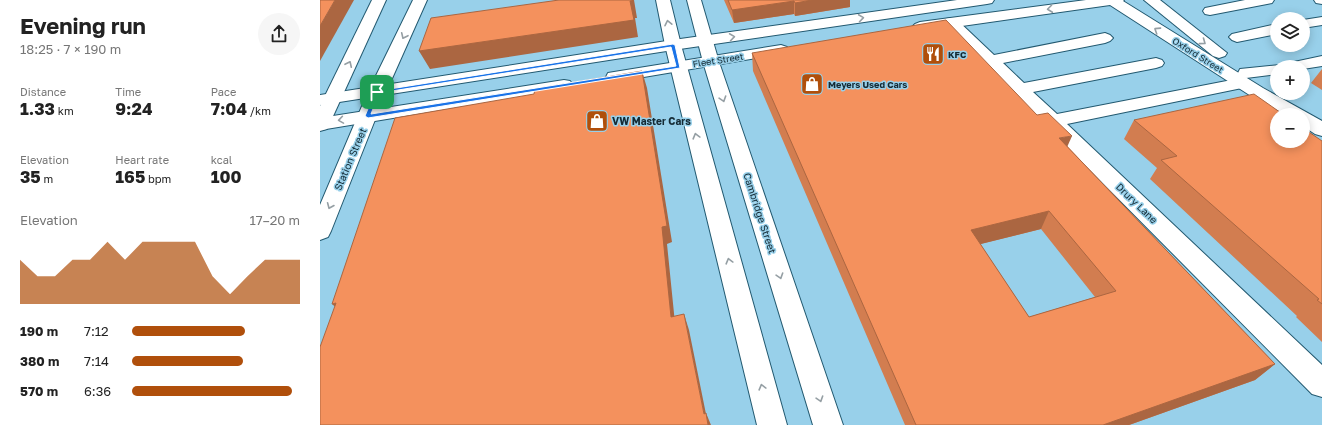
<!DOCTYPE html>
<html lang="en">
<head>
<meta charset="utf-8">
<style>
  :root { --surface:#fff; --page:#f6f6f6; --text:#222; --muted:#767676; --accent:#b04f0b }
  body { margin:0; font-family:"Golos Text",sans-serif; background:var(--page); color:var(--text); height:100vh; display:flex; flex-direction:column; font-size:15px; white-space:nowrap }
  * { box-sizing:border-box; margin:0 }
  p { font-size:13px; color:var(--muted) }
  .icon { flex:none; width:22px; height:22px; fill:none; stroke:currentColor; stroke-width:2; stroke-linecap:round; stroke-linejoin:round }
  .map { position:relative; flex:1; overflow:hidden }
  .side { display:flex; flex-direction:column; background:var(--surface); width:320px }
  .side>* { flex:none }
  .buttons { position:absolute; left:950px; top:12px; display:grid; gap:8px }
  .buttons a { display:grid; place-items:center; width:40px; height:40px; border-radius:50%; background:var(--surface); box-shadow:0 2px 10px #0003; font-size:20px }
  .pin { position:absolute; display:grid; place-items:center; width:34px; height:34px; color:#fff; margin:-17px; border-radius:8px; box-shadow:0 2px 6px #0006 }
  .round { display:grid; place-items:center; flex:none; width:42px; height:42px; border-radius:21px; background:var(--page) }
  .overview { display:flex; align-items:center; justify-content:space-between; height:68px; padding:0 20px }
  h1 { font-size:22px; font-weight:700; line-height:30px }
  .figures { display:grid; grid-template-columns:repeat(3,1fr); gap:6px; height:68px; padding:4px 20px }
  .figures div { display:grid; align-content:center }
  .figures b { font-size:17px; font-weight:700 }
  .figures small { font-size:11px; font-weight:400 }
  .figures p { font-size:11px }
  .chart { height:112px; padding:8px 20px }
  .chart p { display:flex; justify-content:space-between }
  .chart svg { width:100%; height:72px; margin-top:4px; fill:var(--accent); opacity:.7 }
  ul { padding:0 20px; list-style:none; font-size:13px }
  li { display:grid; grid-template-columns:64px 48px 1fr; align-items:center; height:30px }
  li i { height:10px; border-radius:5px; background:var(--accent) }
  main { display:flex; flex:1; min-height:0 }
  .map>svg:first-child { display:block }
</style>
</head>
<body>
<main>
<section class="side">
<div class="overview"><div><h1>Evening run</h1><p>18:25 · 7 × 190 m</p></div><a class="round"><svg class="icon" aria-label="share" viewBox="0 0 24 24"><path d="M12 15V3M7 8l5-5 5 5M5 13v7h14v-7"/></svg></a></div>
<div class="figures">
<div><p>Distance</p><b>1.33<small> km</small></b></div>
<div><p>Time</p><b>9:24</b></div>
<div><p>Pace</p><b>7:04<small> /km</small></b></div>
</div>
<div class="figures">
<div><p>Elevation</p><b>35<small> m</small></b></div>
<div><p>Heart rate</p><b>165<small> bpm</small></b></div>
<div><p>kcal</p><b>100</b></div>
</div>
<div class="chart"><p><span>Elevation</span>17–20 m</p>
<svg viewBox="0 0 160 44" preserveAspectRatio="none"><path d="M0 44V17L10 27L20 27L30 17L40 17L50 6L60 17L70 6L80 6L90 6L100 6L110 27L120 38L130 27L140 17L150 17L160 17V44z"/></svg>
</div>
<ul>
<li><b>190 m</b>7:12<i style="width:67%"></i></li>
<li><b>380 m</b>7:14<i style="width:66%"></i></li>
<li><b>570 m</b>6:36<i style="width:95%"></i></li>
</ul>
</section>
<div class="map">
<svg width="1002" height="425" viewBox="0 0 1002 425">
  <rect width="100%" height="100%" fill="#98d0ea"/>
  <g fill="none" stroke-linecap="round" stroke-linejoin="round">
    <g stroke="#225970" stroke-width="2">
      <g id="minor">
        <polygon points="52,0 66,0 9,125 7,129 0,131 0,106"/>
        <polygon points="93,0 107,0 66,92 11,231 8,237 0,240 0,205 48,92"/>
        <polygon points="336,0 350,0 361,45 467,425 437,425 345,45"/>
        <polygon points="367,0 381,0 399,62 523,425 493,425 383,62"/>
        <polygon points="925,0 954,0 952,3 947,4 890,15 885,14 883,11 885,8"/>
        <polygon points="994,0 1002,0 1002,4 996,3"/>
        <polygon points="1002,17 1002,25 983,28 983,20"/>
        <polygon points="631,18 636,19 674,55 785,33 790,35 793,38 790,41 785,43 683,63 704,83 836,58 842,60 844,63 842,66 836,68 713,92 737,114 922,78 928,79 931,83 928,87 922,88 747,124 1002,365 1002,397 992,394 626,25 624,22 626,19"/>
        <polygon points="957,24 957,34 917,42 912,40 909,37 912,34"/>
        <polygon points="1002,56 1002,66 983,69 983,67 957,67 957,74 926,78 920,77 918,73 920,69 960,65"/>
      </g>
    </g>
    <g stroke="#225970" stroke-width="2">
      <g id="major">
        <polygon points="637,0 674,0 672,3 667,4 353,50 0,105 0,95 353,40"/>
        <polygon points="766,0 804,0 803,1 943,88 1002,121 1002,136 995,134 983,126 983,115 966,115 931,96 790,5 600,32 595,30 592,27 595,24 600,22"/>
        <polygon points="824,0 840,0 907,53 905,56 899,58 893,56"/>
        <polygon points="461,45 467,47 469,50 467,53 294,82 288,81 286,77 288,73 294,72"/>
        <polygon points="244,80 250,81 253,85 250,89 0,130 0,118"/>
      </g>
    </g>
    <use href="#minor" fill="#fff" fill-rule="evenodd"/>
    <use href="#major" fill="#fff" fill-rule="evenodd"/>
  </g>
  <g fill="#d27d50" fill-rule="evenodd">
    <polygon points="404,0 530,0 530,7 475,16 474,14 414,23"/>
    <path d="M432,53L747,146L955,364L935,380L809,425H585L433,71ZM721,229L775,297L709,317L660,244Z"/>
    <polygon points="1002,69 1002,90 991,83"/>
    <polygon points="814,120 1002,141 1002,342 976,317 977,316 830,179 837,168 804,139"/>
  </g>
  <g fill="#ab6641">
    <polygon points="15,0 34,0 0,61 0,26"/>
    <polygon points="312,0 314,0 317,18 315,18 318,37 110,69 99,51 310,1"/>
    <polygon points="492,0 530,0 530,7 475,16 475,3"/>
    <polygon points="474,1 474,14 414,23 412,10"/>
    <polygon points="322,71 327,88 352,242 347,244 356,333 351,317"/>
    <polygon points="752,136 744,154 739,138"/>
    <polygon points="729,211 721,229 645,248 651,230"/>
    <polygon points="16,303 30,320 12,304"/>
    <polygon points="364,314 369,330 388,424 386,413 391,425 388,425 384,414"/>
    <polygon points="955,364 935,380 809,425 783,425"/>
  </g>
  <g fill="#f4915d" stroke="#ab6641" fill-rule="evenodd">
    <polygon points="0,0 15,0 0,26"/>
    <polygon points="239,0 312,0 312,1 310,1 314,20 99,51 111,18"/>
    <polygon points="408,0 492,0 475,3 474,1 412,10"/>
    <path d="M626,20L717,115L728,113L752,136L739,138L955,364L783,425H596L432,53ZM729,211L796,291L709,317L651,230Z"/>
    <polygon points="322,71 347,226 342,227 351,317 364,314 384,414 386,413 388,425 0,425 0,347 16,303 12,304 75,118 214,94 215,89"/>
    <polygon points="934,94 964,115 957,115 957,141 983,141 983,128 1002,141 1002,304 997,300 999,299 841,160 857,156 814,120"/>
  </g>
  <defs><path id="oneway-chevron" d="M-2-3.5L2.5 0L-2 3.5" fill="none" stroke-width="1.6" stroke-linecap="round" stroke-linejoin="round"/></defs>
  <g stroke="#959fa4">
    <use href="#oneway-chevron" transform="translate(730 9) rotate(173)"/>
    <use href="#oneway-chevron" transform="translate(541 18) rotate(-8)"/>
    <use href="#oneway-chevron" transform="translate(348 23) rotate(-102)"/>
    <use href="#oneway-chevron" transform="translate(837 30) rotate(-147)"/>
    <use href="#oneway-chevron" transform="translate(84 36) rotate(115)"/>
    <use href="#oneway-chevron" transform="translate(412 37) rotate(-8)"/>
    <use href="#oneway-chevron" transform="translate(883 42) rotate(36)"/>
    <use href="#oneway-chevron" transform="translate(29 64) rotate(-65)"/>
    <use href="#oneway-chevron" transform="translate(403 99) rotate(72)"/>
    <use href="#oneway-chevron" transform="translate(21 120) rotate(171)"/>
    <use href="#oneway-chevron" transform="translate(376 136) rotate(-105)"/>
    <use href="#oneway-chevron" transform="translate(10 206) rotate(113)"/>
    <use href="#oneway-chevron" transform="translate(409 261) rotate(-105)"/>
    <use href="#oneway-chevron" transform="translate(460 276) rotate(72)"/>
    <use href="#oneway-chevron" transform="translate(442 387) rotate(-105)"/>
    <use href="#oneway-chevron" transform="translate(500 399) rotate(72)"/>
  </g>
  <path fill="#1a73e8" stroke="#fff" fill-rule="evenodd" d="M353,44L355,45L360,68L48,118L45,116L55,92L57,91ZM351,47L356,66L51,114L59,93Z"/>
  <defs>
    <g id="restaurant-square" transform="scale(1.15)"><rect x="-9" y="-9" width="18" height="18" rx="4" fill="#b04f0b" stroke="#98d0ea"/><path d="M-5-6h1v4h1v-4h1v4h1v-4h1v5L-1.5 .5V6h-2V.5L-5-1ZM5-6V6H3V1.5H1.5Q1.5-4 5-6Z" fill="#fff"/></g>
    <g id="shop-square" transform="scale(1.15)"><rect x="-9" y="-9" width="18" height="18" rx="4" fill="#b04f0b" stroke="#98d0ea"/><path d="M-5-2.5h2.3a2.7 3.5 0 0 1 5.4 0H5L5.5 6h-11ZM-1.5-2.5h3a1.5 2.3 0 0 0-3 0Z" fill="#fff"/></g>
  </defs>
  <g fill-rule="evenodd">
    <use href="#restaurant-square" x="613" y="54"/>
    <use href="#shop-square" x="492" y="84"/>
    <use href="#shop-square" x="277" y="121"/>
  </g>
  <g text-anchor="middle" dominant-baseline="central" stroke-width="3" stroke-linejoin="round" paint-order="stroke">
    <g font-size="9" font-weight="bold" fill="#142a34" stroke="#98d0ea" text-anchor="start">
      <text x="628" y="54">KFC</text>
      <text x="508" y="84">Meyers Used Cars</text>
    </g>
    <g font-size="9" fill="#142a34" stroke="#98d0ea">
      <text transform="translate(878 55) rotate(32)">Oxford Street</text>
      <text transform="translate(398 60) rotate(-9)">Fleet Street</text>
    </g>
    <g font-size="10" font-weight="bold" fill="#142a34" stroke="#98d0ea" text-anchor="start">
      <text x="292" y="121">VW Master Cars</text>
    </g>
    <g font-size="10" fill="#142a34" stroke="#98d0ea">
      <text transform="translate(30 159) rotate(-67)">Station Street</text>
      <text transform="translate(817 203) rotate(44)">Drury Lane</text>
      <text transform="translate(440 213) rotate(72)">Cambridge Street</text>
    </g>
  </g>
</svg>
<div class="buttons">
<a><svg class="icon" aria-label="layers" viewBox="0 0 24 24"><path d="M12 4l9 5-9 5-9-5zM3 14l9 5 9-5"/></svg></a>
<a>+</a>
<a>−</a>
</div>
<div class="pin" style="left:57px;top:92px;background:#1e9e55"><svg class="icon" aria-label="arrive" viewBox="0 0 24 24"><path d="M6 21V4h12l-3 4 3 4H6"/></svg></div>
</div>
</main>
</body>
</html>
